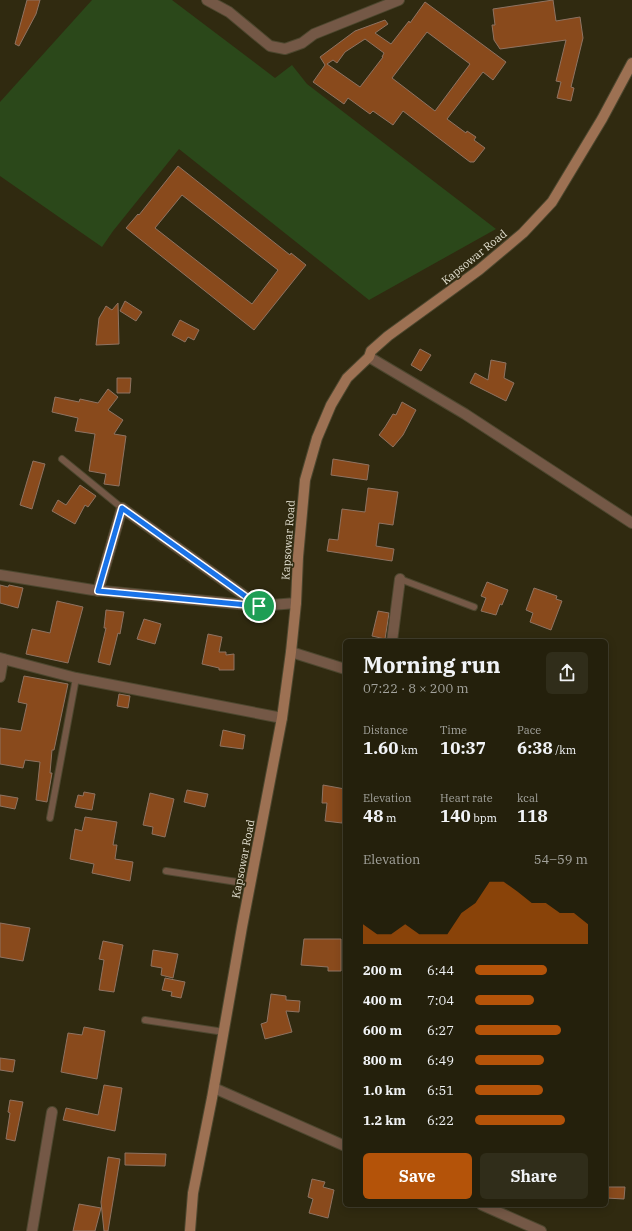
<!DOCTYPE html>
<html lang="en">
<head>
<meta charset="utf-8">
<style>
  :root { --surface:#24200c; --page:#302d1a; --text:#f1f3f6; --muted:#a3a39d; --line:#413e2d; --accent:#b45309 }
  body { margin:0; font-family:"IBM Plex Serif",serif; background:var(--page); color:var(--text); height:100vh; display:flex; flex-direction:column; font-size:15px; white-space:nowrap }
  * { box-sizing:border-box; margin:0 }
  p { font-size:13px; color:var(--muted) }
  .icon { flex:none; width:22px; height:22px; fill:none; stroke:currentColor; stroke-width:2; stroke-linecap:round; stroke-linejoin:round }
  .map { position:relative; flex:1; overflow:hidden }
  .sheet { position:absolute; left:343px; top:639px; width:265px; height:568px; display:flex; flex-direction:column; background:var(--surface); border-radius:6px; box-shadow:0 2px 10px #0003,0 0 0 1px var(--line) }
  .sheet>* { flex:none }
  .pin { position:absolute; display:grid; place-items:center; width:34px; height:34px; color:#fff; margin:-17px; border:2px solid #fff; border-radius:50%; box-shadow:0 1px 4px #0007 }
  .round { display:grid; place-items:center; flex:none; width:42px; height:42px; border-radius:6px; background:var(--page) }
  .headline { display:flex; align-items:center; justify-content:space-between; height:68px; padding:0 20px }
  h1 { font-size:22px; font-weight:700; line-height:30px }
  .metrics { display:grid; grid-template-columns:repeat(3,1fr); gap:6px; height:68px; padding:4px 20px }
  .metrics div { display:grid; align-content:center }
  .metrics b { font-size:17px; font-weight:700 }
  .metrics small { font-size:11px; font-weight:400 }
  .metrics p { font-size:11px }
  .chart { height:112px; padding:8px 20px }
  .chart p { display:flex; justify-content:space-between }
  .chart svg { width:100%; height:72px; margin-top:4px; fill:var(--accent); opacity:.7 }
  .button { display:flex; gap:8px; margin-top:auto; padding:8px 20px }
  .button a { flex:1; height:46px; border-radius:6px; background:var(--accent); color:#fff; font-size:16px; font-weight:700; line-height:46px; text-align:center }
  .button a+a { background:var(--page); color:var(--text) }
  ul { padding:0 20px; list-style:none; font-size:13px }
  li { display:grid; grid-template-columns:64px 48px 1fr; align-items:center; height:30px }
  li i { height:10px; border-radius:5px; background:var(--accent) }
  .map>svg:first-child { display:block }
</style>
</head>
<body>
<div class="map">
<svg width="632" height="1231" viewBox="0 0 632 1231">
  <rect width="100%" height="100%" fill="#302a10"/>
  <polygon fill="#2b481a" points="92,0 172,0 275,78 292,65 307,84 496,229 369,300 179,149 113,231 102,247 0,176 0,102"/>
  <g fill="#894a1c" stroke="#8e7362" fill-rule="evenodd">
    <polygon points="27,0 40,0 36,14 19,46 15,44"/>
    <polygon points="553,0 556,21 580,17 583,38 571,87 574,88 571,101 557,98 561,82 556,81 566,40 500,49 494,40 492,25 495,25 493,9"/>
    <path d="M425,2L506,62L493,80L483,72L447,119L466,133L467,131L476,137L474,140L485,148L474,162H470L403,111L393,125L373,111L370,114L348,98L344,104L313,82L325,65L320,57L355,31L385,20L388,24L375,33L391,44L409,21L410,23ZM427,32L470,64L435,111L392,78ZM365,39L384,53L382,57H383L360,87L327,64L333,60L337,63L345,52Z"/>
    <path d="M178,166L290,255L291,253L306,265L254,330L126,228L138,214L139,215ZM182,195L278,270L252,304L155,228Z"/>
    <polygon points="125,301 142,312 136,321 120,311"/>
    <polygon points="118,303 119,344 96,345 99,318 106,306 112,310"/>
    <polygon points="180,320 199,330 194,340 188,337 185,342 172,335"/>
    <polygon points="420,349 431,355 421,371 411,365"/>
    <polygon points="491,360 506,363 504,378 514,383 506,401 470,383 475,373 488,380"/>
    <polygon points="117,378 131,378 130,393 117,393"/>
    <polygon points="108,389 118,397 108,410 123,420 114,434 126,436 119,486 104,484 106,474 89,471 95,434 75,431 78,418 52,412 55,397 79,402 80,399 98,403"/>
    <polygon points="402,402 416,410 403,435 393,447 379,435 385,427 393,414 396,415"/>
    <polygon points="333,459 369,465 367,480 331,475"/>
    <polygon points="33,461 45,464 32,509 20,505"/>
    <polygon points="80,485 96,496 88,507 85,505 75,524 52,511 58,500 66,505"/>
    <polygon points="368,488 398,492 393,525 379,523 376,546 394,549 392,561 327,551 329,539 338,540 342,509 365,512"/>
    <polygon points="487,582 508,590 502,605 500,604 496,615 481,611 486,598 481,596"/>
    <polygon points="0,585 8,587 9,585 23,588 18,608 0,603"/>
    <polygon points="534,588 557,596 556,599 562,601 551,630 530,622 533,613 526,610"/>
    <polygon points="57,601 83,607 68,663 26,654 32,629 50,633"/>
    <polygon points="106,610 124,612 120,634 118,633 110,665 98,662 106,628 104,628"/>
    <polygon points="378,611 389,613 385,639 372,636"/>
    <polygon points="144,619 161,624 155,644 137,639"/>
    <polygon points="208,634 222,637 219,652 226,652 226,655 234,654 234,670 219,670 219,668 202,664"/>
    <polygon points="24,676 68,684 54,750 52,750 50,773 52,773 47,802 36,800 40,762 25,760 23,768 0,764 0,728 21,731 27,704 18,702"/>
    <polygon points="119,694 130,696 128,708 117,706"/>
    <polygon points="223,730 245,735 243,749 220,746"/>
    <polygon points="323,785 345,789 345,805 342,823 325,821 327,803 322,803"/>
    <polygon points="187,790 208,794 205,807 184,802"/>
    <polygon points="84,792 95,794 92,810 75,807 78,795 83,796"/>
    <polygon points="150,793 174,799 165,837 152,834 153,827 143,825"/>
    <polygon points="0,795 18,798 15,809 0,806"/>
    <polygon points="85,817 117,822 113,845 117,845 115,859 133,862 130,881 92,873 94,864 70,859 75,829 82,831"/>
    <polygon points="0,923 30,928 23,961 0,957"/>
    <polygon points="304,939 341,939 341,971 328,971 328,967 301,965"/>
    <polygon points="103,941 123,945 114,992 99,990 104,960 99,959"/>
    <polygon points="153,950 178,954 173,978 161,975 162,968 151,966"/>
    <polygon points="165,978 185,982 181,998 171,996 172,992 162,990"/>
    <polygon points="271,994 286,996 286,1000 300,1001 299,1012 286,1011 292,1032 265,1039 261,1024 267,1022"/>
    <polygon points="84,1027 105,1031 97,1079 61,1072 68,1033 82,1035"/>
    <polygon points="0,1058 15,1060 13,1072 0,1070"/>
    <polygon points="104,1085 122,1088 115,1131 63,1120 66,1108 98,1115"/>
    <polygon points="10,1100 23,1102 15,1141 6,1139 10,1113 8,1112"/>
    <polygon points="125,1153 166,1154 165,1166 125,1165"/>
    <polygon points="108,1157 120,1159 108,1231 104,1231 101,1202"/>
    <polygon points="312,1179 325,1182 323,1187 334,1190 328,1218 309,1213 313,1199 308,1197"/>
    <polygon points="606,1187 625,1187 624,1199 606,1198"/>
    <polygon points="79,1204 101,1208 95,1231 73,1231"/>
  </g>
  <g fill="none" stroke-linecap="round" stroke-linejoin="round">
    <g stroke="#4d472f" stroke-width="8">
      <g id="service">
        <polyline points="62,459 122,508"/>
        <polyline points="400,579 474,607"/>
        <polyline points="50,818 76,678"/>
        <polyline points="166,871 250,884"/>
        <polyline points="145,1020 224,1032"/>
      </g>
    </g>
    <g stroke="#4d472f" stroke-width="12">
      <g id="minor">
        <polyline points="207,0 229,12 270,46 285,49 302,43 314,34 399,0"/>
        <polyline points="369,357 465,414 632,523"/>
        <polyline points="0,575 93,590 259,606 296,603"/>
        <polyline points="98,591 122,508 259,606"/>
        <polyline points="392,641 400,579"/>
        <polyline points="291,652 345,669"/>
        <polyline points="0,658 76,678 282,718"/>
        <polyline points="0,677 3,659"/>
        <polyline points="214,1088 345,1146"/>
        <polyline points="482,1205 541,1231"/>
        <polyline points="32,1231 52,1112"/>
      </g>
    </g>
    <g stroke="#4d472f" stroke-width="12">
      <polyline id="secondary" points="190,1231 193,1193 212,1098 242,927 282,718 291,652 296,603 298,557 305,480 317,438 331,405 347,378 369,357 371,351 388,336 479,270 523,233 552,202 602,119 632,63"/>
    </g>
    <use href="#service" stroke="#745846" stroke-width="6"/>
    <use href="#minor" stroke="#745846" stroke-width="10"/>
    <use href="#secondary" stroke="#9d7153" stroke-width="10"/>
  </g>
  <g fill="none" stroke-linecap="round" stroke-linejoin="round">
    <g stroke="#fff" stroke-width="8">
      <polygon id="route" points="122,508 259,606 98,591"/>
    </g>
    <use href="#route" stroke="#1a73e8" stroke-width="5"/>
  </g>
  <g text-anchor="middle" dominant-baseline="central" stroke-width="3.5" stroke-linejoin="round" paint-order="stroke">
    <g font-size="11" fill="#e3e0d1" stroke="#302a10">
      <text transform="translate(474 257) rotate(-39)">Kapsowar Road</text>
      <text transform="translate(288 540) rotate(-86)">Kapsowar Road</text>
      <text transform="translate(243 859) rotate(-79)">Kapsowar Road</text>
    </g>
  </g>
</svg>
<div class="pin" style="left:259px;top:606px;background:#1e9e55"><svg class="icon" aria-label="arrive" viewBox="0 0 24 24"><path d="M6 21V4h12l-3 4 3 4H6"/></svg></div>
<section class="sheet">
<div class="headline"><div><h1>Morning run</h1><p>07:22 · 8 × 200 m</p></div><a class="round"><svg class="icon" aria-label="share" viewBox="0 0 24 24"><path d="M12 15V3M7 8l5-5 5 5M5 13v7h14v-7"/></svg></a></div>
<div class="metrics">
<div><p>Distance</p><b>1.60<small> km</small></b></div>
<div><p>Time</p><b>10:37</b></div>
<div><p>Pace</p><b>6:38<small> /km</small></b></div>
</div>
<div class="metrics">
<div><p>Elevation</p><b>48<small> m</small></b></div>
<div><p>Heart rate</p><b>140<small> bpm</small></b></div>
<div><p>kcal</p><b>118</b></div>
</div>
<div class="chart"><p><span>Elevation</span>54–59 m</p>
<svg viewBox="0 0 160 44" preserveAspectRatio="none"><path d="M0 44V32L10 38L20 38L30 32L40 38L50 38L60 38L70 25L80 19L90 6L100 6L110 12L120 19L130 19L140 25L150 25L160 32V44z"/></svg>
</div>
<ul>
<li><b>200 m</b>6:44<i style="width:64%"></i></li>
<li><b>400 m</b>7:04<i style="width:52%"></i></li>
<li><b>600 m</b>6:27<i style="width:76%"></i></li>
<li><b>800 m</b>6:49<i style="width:61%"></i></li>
<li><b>1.0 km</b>6:51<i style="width:60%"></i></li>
<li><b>1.2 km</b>6:22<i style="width:80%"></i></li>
</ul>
<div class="button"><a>Save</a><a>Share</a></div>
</section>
</div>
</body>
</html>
